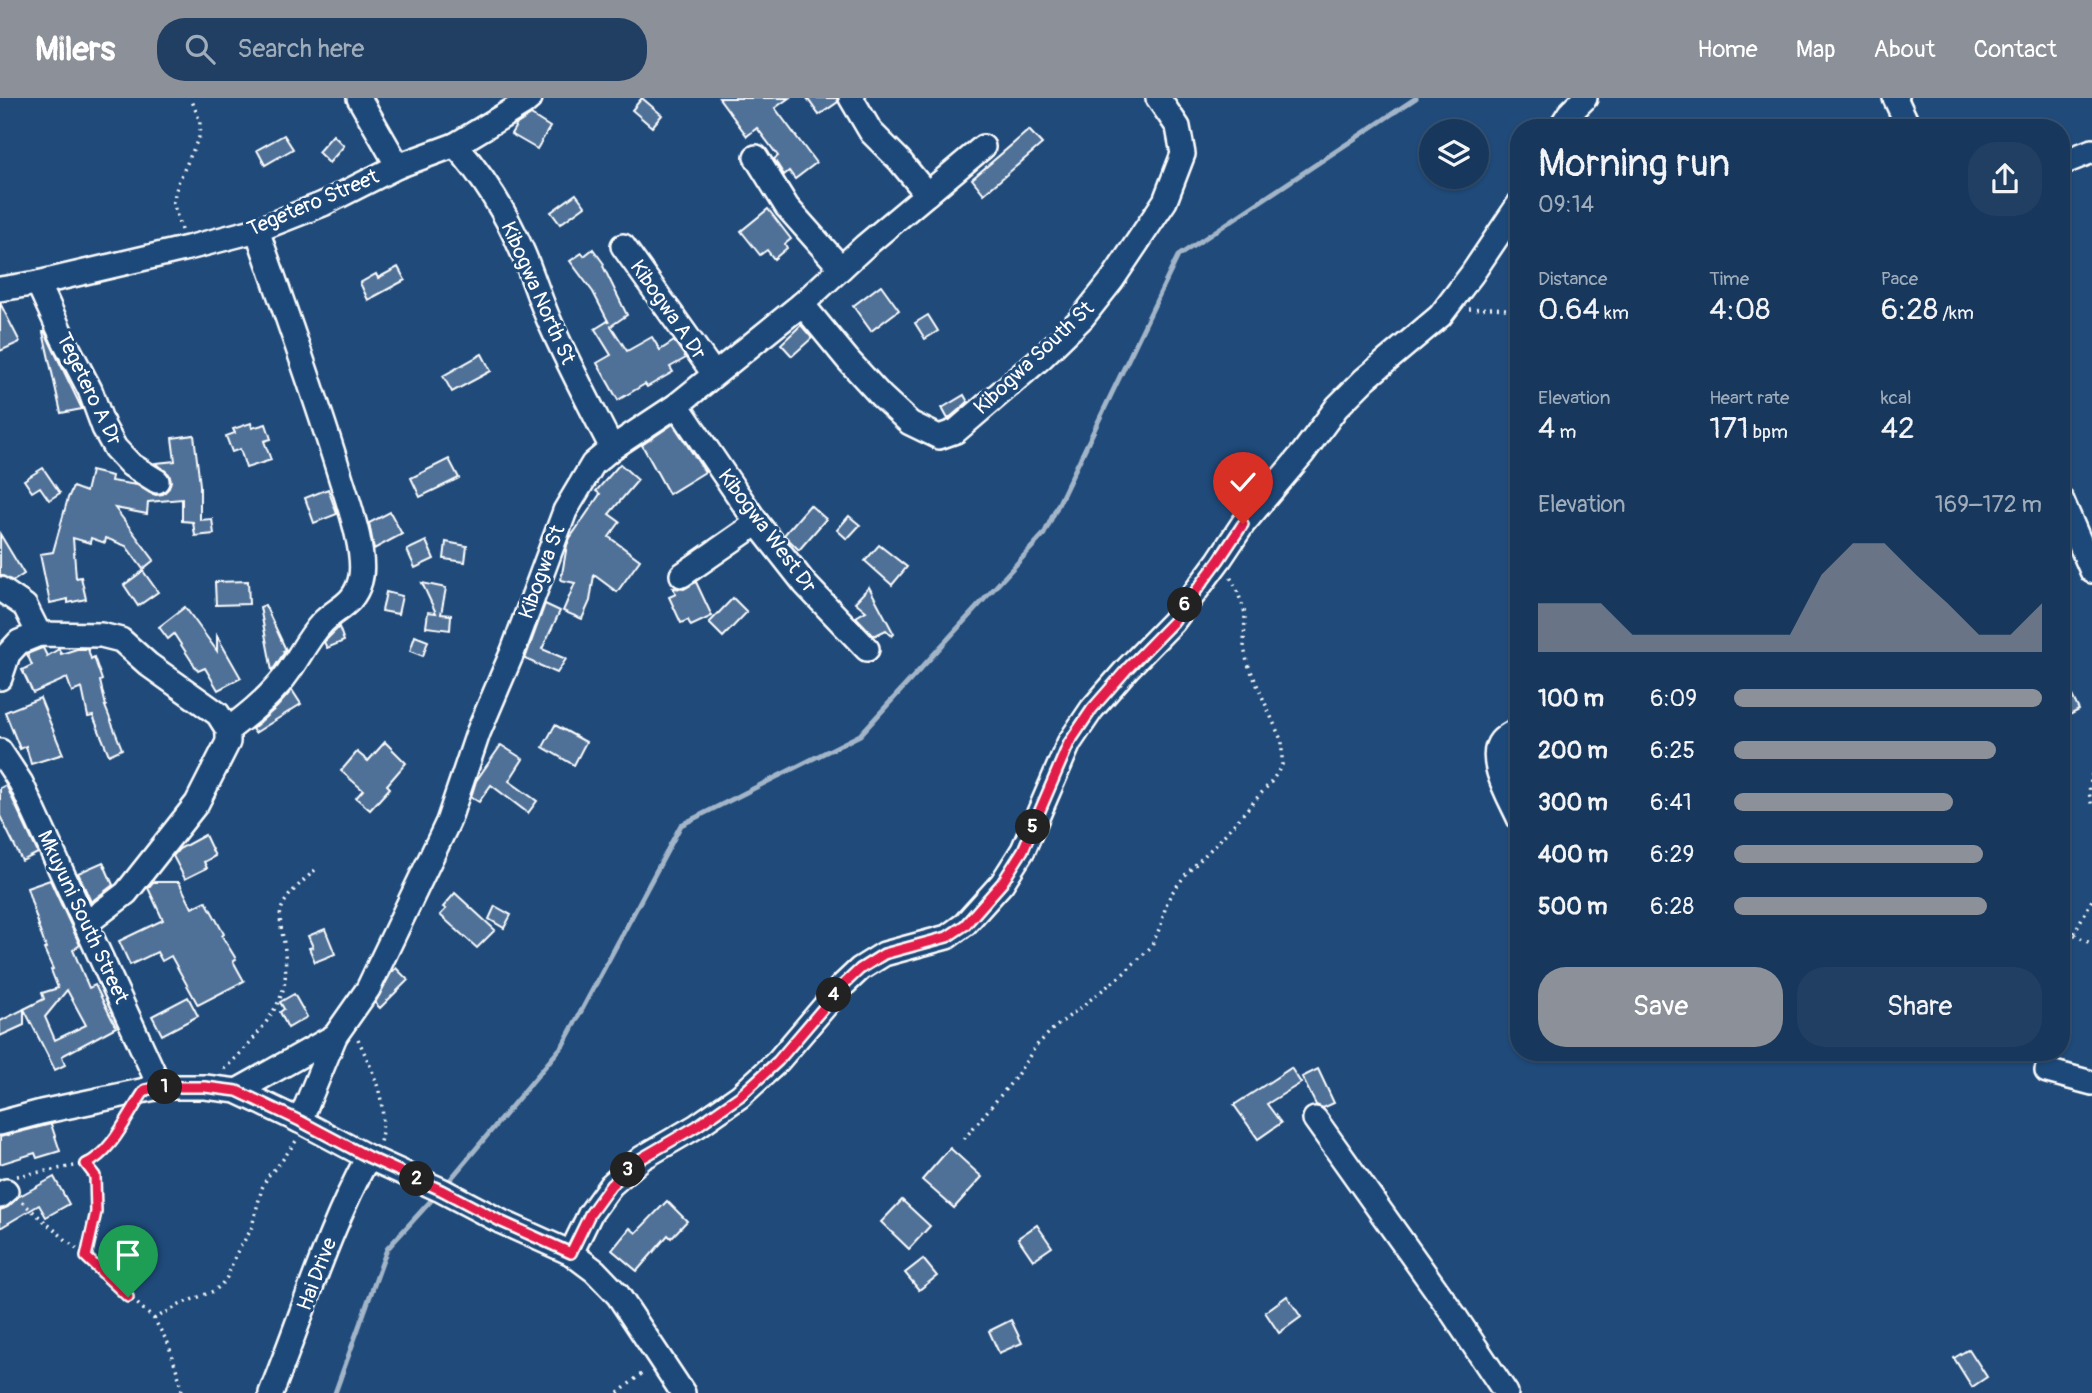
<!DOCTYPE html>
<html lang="en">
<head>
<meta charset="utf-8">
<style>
  :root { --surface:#17385c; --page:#203f62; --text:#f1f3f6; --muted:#9eacbb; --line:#365272; --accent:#8c9099 }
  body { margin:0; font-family:Pangolin,sans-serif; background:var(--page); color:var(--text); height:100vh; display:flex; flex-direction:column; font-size:26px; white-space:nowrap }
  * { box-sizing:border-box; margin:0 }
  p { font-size:23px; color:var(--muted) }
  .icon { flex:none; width:38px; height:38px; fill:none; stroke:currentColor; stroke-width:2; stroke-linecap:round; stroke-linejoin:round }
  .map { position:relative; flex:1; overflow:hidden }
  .sheet { position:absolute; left:1510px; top:21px; width:560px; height:942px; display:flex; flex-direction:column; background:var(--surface); border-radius:28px; box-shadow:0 2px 5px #0004,0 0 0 2px var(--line) }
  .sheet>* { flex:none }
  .tools { position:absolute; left:1419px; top:21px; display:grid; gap:14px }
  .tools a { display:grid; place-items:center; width:70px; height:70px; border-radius:50%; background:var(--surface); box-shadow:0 2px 5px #0004,0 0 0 2px var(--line); font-size:35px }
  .pin { position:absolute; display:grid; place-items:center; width:60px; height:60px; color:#fff; margin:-72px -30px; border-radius:50% 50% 50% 0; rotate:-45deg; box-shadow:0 0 7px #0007 }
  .pin .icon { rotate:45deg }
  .km { position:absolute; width:35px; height:35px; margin:-18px; border-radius:50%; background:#222; color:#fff; font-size:19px; line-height:35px; text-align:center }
  .round { display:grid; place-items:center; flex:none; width:74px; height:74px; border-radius:28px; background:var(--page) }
  .overview { display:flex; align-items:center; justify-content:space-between; height:119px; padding:0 28px }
  h1 { font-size:38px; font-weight:600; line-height:52px }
  .stats { display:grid; grid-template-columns:repeat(3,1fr); gap:10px; height:119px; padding:7px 28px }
  .stats div { display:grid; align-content:center }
  .stats b { font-size:30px; font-weight:600 }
  .stats small { font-size:19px; font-weight:400 }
  .stats p { font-size:19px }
  .chart { height:196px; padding:14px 28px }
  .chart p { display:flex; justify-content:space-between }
  .chart svg { width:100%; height:126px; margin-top:7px; fill:var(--accent); opacity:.7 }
  .button { display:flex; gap:14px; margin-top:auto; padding:14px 28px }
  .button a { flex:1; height:80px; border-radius:28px; background:var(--accent); color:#fff; font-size:28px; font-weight:600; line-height:80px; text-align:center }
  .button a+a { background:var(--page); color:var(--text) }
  ul { padding:0 28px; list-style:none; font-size:23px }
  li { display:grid; grid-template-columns:112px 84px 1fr; align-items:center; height:52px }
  li i { height:18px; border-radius:9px; background:var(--accent) }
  header { display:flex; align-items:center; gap:42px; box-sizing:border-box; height:98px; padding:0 35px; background:var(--accent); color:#fff }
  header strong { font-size:33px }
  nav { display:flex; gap:38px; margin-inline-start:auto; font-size:24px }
  .search { width:490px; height:63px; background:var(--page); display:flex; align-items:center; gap:18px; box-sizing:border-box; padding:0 24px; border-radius:28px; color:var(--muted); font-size:26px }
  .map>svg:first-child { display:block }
</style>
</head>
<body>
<header>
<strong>Milers</strong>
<div class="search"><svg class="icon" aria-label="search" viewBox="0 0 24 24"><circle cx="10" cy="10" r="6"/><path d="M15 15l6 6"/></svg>Search here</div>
<nav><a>Home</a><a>Map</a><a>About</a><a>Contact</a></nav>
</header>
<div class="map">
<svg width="2092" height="1295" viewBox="0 0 2092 1295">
  <rect width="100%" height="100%" fill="#1f4a7a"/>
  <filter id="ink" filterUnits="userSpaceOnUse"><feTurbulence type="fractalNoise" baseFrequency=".0143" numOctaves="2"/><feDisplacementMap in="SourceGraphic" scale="14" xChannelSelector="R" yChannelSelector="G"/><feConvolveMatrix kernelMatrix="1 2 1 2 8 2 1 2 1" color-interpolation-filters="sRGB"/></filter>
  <g filter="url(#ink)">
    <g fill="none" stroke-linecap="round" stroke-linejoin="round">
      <g stroke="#a3b5c8" stroke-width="5">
        <polyline points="444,1089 563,947 681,727 860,637 1044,436 1178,158 1416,0"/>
        <polyline points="335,1295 387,1151 437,1096"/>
      </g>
    </g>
    <g fill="#507197" stroke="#fff" stroke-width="2" fill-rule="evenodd">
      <polygon points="642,0 662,17 652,29 632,12"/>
      <polygon points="719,0 789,0 775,10 816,65 795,81 789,73 784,77 774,61 778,58 757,30 747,38"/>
      <polygon points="807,0 837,0 838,4 819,17"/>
      <polygon points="531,17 550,29 537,51 511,36 517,26"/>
      <polygon points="1029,32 1042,46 984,96 972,81"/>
      <polygon points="284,37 293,51 265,67 257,52"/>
      <polygon points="333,37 344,48 329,65 318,54"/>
      <polygon points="576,96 585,108 560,126 551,114"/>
      <polygon points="768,111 791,141 785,146 787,150 774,161 767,152 760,157 741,133"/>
      <polygon points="593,151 604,166 603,168 627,217 611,228 627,253 652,239 660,252 674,243 686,260 670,269 673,274 647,289 645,286 618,302 597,265 611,257 595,231 608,223 609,225 593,194 570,163 582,155 584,158"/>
      <polygon points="398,169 405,182 368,202 360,185 376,176 378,180"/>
      <polygon points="881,187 899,212 871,233 853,208"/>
      <polygon points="0,205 20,244 0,253"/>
      <polygon points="928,217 938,233 925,241 915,225"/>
      <polygon points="801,227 812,240 792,258 781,246"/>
      <polygon points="43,234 45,234 82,311 61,315"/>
      <polygon points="482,256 491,273 452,294 443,278"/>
      <polygon points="964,297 968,304 948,321 942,310"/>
      <polygon points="251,325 252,330 266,326 271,341 264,343 271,362 246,370 240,351 232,354 226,338 235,335 233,331"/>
      <polygon points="673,326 705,374 669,396 642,347"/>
      <polygon points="194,337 200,387 200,422 212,421 214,436 195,438 193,424 182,423 182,401 148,404 147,416 115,410 154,462 143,471 126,448 106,440 105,445 91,440 90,445 73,440 76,480 81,479 86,501 68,505 68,501 50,505 40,456 53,454 68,400 73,389 86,394 91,373 112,378 111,383 137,387 150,395 156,397 163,396 169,390 171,383 169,376 156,365 175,363 172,340"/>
      <polygon points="449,361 459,380 420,399 411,380"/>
      <polygon points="620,366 638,382 609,416 620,424 609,439 640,462 617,494 594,477 590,503 582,521 563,513 575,485 561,482 567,447 570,440 600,396 596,393"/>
      <polygon points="43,370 60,395 49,402 40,389 32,394 24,382"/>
      <polygon points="328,391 337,416 314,425 305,400"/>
      <polygon points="810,407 826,421 799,452 784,437"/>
      <polygon points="390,414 402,436 374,451 369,425"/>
      <polygon points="849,418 860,427 847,441 837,432"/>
      <polygon points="0,436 24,476 13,483 0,477"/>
      <polygon points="426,443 434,461 415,470 407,452"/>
      <polygon points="446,444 467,448 465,464 444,461"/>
      <polygon points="879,447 907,469 892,487 865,463"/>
      <polygon points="143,473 158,494 138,508 124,487"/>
      <polygon points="248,483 249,506 216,507 215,484"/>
      <polygon points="696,484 712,518 691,528 688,522 681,525 669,499 676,496 673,490 684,491"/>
      <polygon points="422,485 446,490 441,516 451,517 450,532 426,529 428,514 436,515"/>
      <polygon points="869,489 894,536 892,538 886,532 874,538 856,519 866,513 855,504"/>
      <polygon points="386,494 402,498 398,516 382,513"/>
      <polygon points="733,500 747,514 723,539 709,525"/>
      <polygon points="545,506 560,513 542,551 566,561 557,575 525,561"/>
      <polygon points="265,507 286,552 283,553 284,555 272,573 260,509"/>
      <polygon points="185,509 217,553 217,538 241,580 218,592 205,570 198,573 174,536 168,541 159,529"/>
      <polygon points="339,529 344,543 327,550 324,544"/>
      <polygon points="415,538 428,543 423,558 410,553"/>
      <polygon points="42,550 43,550 47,558 59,551 61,556 77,551 88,551 91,561 94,559 102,582 100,583 106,608 105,608 122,651 109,657 93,618 88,619 82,590 72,594 67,580 33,595 22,572 32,567 27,556"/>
      <polygon points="2062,577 2079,612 2062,621"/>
      <polygon points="292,592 301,606 255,635 252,631 277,609"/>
      <polygon points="40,600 63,656 31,666 26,648 20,651 5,614"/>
      <polygon points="555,627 586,644 574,667 543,649"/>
      <polygon points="385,644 406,665 387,687 390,690 370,712 356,700 363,692 341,673 357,654 368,663"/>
      <polygon points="501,647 523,661 509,683 537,703 528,715 491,687 479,704 471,699 476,683"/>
      <polygon points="6,687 38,755 22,763 0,718 0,690"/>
      <polygon points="205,737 215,758 204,764 207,770 185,781 173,758 179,751"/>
      <polygon points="103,764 113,787 91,804 78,775"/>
      <path d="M50,782L80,847L73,852L89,890L95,887L116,929L62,958L65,967L55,972L24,911L44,901L42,895L58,890L51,872L53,871L44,851L46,850L38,828H39L27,790ZM67,892L86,927L55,942L45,919Z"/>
      <polygon points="153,784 179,784 192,810 206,803 224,836 222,838 236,861 233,863 244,883 198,907 171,858 162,863 157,854 130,867 119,843 163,822 148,790"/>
      <polygon points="455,795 495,832 477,850 440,817 446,811 443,809"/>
      <polygon points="495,808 511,817 504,830 489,821"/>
      <polygon points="325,831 335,856 315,864 309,850 313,849 308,838"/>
      <polygon points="396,870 408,882 380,910 375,905 391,875"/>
      <polygon points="294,896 307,919 288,930 280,914 284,911 280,904"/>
      <polygon points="188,899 198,918 162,937 152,918"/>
      <polygon points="24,911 24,927 0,938 0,923"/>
      <polygon points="1291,970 1301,985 1267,1006 1281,1025 1258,1041 1234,1007"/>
      <polygon points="1318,971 1334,1005 1323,1010 1316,1007 1302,979"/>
      <polygon points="51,1026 60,1053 37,1060 35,1055 0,1066 0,1039"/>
      <polygon points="950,1050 982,1079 954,1110 922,1082"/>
      <polygon points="54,1079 69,1106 46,1119 39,1107 0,1130 0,1112 8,1109 18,1099"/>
      <polygon points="902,1102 930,1128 909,1151 881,1124"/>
      <polygon points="667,1103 687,1123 671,1140 668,1137 637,1173 612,1152 630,1130 636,1135"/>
      <polygon points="1037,1127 1052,1149 1033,1162 1018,1140"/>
      <polygon points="923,1161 937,1178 919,1192 905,1175"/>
      <polygon points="1287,1198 1301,1219 1279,1235 1265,1214"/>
      <polygon points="1011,1222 1022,1245 999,1255 989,1233"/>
      <polygon points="1969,1251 1987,1279 1972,1289 1954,1260"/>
    </g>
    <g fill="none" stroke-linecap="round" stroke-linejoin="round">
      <g stroke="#fff" stroke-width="28">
        <g id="minor">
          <polyline points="359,0 398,68"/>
          <polyline points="851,0 871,34 899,62 927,96"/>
          <polyline points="1895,0 1909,30"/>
          <polyline points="1560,30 1569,16 1585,0"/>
          <path d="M455,47C484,79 506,115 523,155C532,176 539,199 548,220C567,264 590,307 612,350"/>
          <polyline points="756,59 787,109 841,170"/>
          <polyline points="2062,65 2092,53"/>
          <polyline points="623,148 714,276"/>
          <polyline points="38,185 63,240 90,292 104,330 115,350 131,367 157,383"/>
          <polyline points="0,191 38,185 188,150 257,132 323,106 398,68 455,47 523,6 530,0"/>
          <polyline points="802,206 848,262 881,298 910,325 939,339 956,333 1041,260 1082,220 1112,182 1165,103 1183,56 1178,29 1158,0"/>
          <polyline points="677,307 757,425 805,486 867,551"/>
          <polyline points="2062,403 2092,473"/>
          <polyline points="682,477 757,425"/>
          <polyline points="0,491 25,508 39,536"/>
          <polyline points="0,580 8,556 19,544 39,536 101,537 121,542 149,567 218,616 228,632 228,644 197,705 126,795 87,825"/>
          <path d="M1519,631C1514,634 1505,638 1501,643C1486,661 1511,702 1519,720"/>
          <path d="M228,632C246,618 264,604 279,586C296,567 305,543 322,525C337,509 353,508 360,483C367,459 350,409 342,384C316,299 286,216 257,132"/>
          <polyline points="0,653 21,685 160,989"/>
          <polyline points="2047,973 2092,985"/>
          <polyline points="237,993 335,938 368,891 448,724 478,635 513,553 565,413 593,366 612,350 677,307 802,206 865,148 983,49"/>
          <polyline points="1315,1021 1452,1214 1506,1295"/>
          <polyline points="300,1023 335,938"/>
          <polyline points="0,1025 41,1014 160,989 205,989 237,993 300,1023 368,1059 441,1092 502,1124 571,1155 595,1173 618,1197 683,1295"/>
          <polyline points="0,1098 6,1093"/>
          <polyline points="571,1155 590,1116 611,1087 642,1060 697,1028 740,998 778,963 842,888 860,871 884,856 947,839 965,826 1002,785 1023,752 1069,645 1092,611 1127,571 1173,524 1219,462 1243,426 1303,355 1337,309 1365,281 1440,218 1472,176 1519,106"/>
          <path d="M271,1295C303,1216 327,1134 368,1059"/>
        </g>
      </g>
      <g stroke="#fff" stroke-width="3.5" stroke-dasharray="2 5" stroke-linecap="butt">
        <polyline points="181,132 173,104 178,85 199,39 200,24 191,0"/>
        <polyline points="1469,211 1492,210 1519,212"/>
        <polyline points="2092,676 2089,694 2092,709"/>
        <polyline points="2062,830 2092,846"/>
        <polyline points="2074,835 2092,802"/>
        <path d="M358,941C374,976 389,1005 380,1044"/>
        <path d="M224,971C245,952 278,916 284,888C286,878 286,865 285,855C285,842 278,825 281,812C286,796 304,783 316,771"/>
        <polyline points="964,1041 1015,980 1036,948 1053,931 1123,876 1151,849 1161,827 1166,807 1171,796 1186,776 1220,742 1272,683 1282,667 1282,644 1247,564 1244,549 1245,515 1236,489 1230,479"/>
        <polyline points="86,1066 95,1078 96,1114 86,1159"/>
        <path d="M17,1078L86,1066C106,1058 119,1036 128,1017"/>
        <polyline points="22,1104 86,1159 154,1221 168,1245 182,1289 181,1295"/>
        <polyline points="154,1221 183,1205 214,1193 221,1187 227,1179 236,1156 251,1132 262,1090 268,1078 281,1064 296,1043"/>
        <polyline points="618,1295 645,1273"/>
      </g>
      <use href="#minor" stroke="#1f4a7a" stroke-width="23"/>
    </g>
  </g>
  <g fill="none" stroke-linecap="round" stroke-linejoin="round" filter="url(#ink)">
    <g stroke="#fff" stroke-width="14">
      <path id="route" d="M128,1199L86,1159L96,1114L95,1078L86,1066C113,1054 128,1016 145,992L160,989H205L237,993L300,1023L368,1059L441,1092L502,1124L571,1155L590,1116L611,1087L642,1060L697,1028L740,998L778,963L842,888L860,871L884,856L947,839L965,827L1002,785L1023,752L1069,645L1092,611L1127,571L1173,524L1219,462L1243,426"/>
    </g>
    <use href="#route" stroke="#e11d48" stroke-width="9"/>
  </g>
  <g text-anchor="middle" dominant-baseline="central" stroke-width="6" stroke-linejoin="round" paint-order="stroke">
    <g font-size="21" fill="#fff" stroke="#1f4a7a">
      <text transform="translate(313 105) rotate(-23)">Tegetero Street</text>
      <text transform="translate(538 195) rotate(66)">Kibogwa North St</text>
      <text transform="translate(668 212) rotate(55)">Kibogwa A Dr</text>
      <text transform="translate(1034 260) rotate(-43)">Kibogwa South St</text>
      <text transform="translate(89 291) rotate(64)">Tegetero A Dr</text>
      <text transform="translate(767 433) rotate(53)">Kibogwa West Dr</text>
      <text transform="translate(542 474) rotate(-70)">Kibogwa St</text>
      <text transform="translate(83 819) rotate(65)">Mkuyuni South Street</text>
      <text transform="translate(317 1176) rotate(-69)">Hai Drive</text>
    </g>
  </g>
</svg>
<div class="tools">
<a><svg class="icon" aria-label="layers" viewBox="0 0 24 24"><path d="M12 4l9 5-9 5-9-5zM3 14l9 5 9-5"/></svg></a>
</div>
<div class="pin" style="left:128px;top:1199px;background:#1e9e55"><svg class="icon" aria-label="arrive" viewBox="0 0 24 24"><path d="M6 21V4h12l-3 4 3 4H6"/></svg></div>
<div class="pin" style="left:1243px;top:426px;background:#d93025"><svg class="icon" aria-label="check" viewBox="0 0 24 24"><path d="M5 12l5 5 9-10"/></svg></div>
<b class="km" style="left:165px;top:989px">1</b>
<b class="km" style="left:417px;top:1081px">2</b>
<b class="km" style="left:628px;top:1072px">3</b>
<b class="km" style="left:834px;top:897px">4</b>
<b class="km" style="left:1033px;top:729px">5</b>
<b class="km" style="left:1185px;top:507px">6</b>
<section class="sheet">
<div class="overview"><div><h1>Morning run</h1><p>09:14</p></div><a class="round"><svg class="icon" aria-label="share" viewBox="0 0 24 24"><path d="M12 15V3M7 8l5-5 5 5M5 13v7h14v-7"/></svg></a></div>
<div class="stats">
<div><p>Distance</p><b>0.64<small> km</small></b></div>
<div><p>Time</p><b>4:08</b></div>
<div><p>Pace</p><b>6:28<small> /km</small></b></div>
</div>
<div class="stats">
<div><p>Elevation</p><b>4<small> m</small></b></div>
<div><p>Heart rate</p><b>171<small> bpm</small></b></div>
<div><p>kcal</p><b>42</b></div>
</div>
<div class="chart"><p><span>Elevation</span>169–172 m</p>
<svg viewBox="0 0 160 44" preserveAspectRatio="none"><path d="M0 44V27L10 27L20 27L30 38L40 38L50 38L60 38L70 38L80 38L90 17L100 6L110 6L120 17L130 27L140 38L150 38L160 27V44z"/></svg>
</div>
<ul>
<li><b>100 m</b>6:09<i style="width:100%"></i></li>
<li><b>200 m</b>6:25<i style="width:85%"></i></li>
<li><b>300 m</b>6:41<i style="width:71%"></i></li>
<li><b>400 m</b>6:29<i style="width:81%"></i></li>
<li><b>500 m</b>6:28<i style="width:82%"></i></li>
</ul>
<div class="button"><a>Save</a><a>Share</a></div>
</section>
</div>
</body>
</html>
